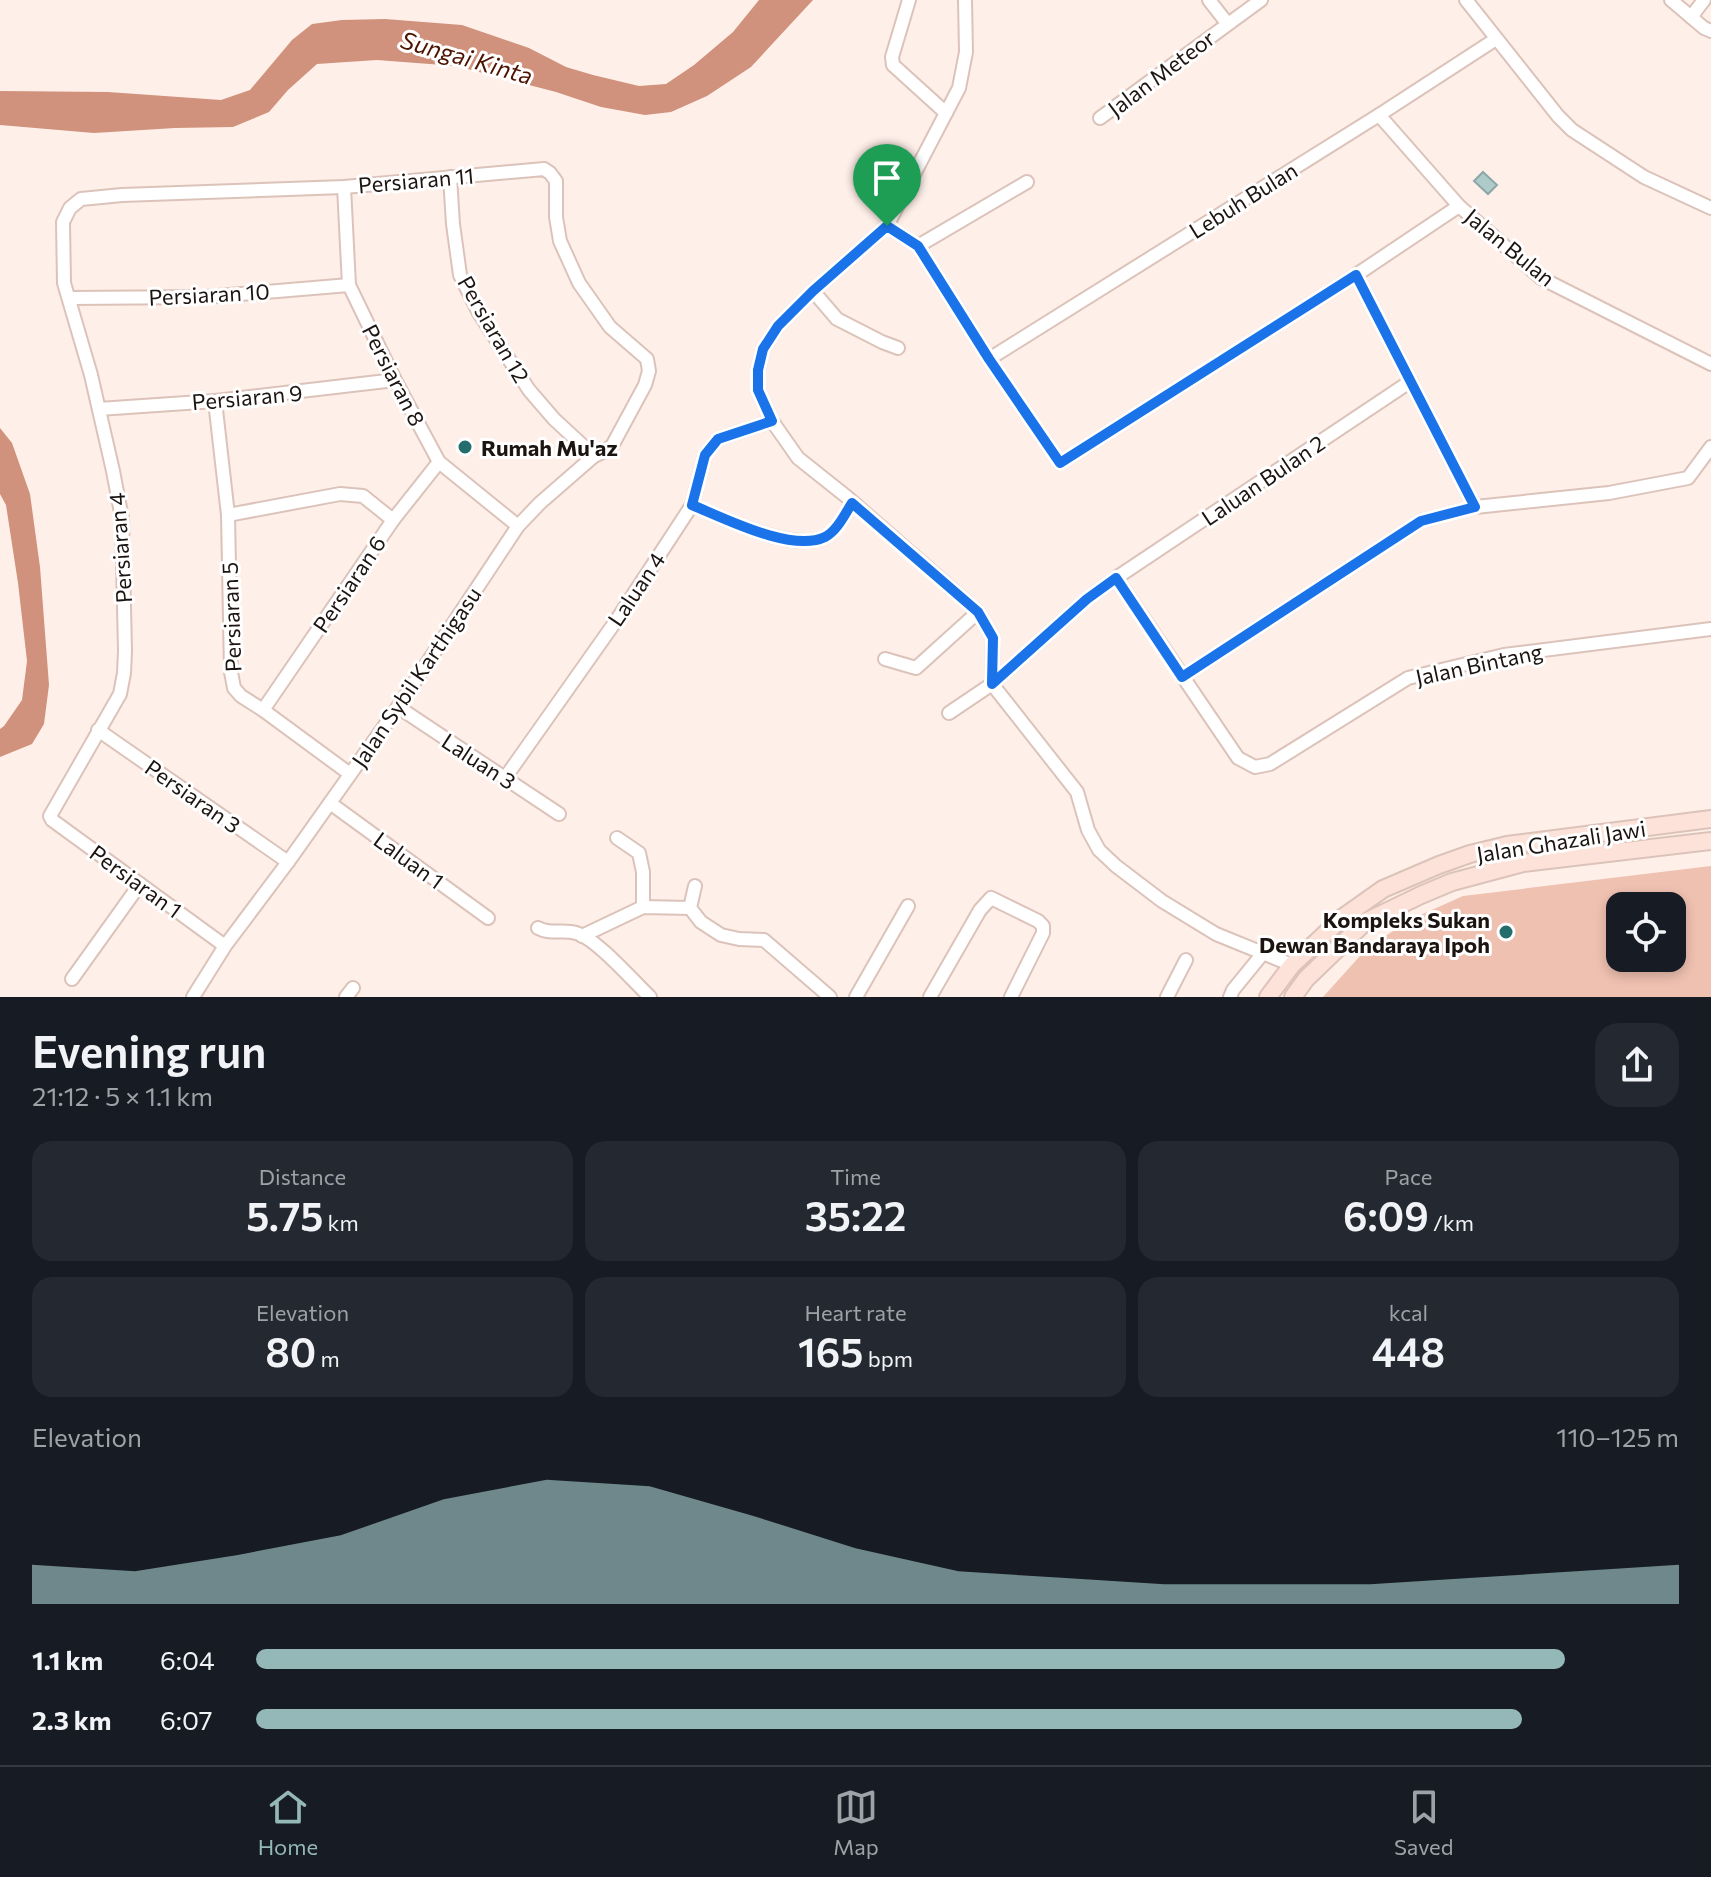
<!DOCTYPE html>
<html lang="en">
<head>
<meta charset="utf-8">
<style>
  :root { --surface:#171b24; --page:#242831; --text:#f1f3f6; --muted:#9ea1a6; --line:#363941; --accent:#94b7b8 }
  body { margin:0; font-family:Commissioner,sans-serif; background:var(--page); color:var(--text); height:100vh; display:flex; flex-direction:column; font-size:30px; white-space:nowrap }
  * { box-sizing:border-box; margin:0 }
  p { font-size:26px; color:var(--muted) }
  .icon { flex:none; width:44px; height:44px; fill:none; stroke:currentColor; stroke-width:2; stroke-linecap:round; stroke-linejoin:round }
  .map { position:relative; height:997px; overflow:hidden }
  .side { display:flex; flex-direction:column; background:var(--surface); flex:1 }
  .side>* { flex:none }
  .controls { position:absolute; left:1606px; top:892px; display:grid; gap:16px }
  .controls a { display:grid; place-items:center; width:80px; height:80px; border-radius:16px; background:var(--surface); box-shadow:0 4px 12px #0003; font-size:40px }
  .pin { position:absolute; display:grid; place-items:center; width:68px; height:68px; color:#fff; margin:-82px -34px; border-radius:50% 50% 50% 0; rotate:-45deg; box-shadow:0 0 8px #0007 }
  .pin .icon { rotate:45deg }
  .round { display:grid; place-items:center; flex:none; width:84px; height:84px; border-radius:24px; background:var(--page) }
  .overview { display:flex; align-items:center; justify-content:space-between; height:136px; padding:0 32px }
  h1 { font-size:44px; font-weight:600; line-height:60px }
  .stats { display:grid; grid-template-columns:repeat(3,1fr); gap:12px; height:136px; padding:8px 32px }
  .stats div { display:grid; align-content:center; border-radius:20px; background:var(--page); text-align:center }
  .stats b { font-size:40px; font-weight:600 }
  .stats small { font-size:22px; font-weight:400 }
  .stats p { font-size:22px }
  .chart { height:224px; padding:16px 32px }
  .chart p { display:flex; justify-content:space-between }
  .chart svg { width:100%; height:144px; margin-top:8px; fill:var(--accent); opacity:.7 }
  ul { padding:0 32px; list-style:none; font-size:26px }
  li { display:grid; grid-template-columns:128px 96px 1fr; align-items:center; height:60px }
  li i { height:20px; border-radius:10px; background:var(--accent) }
  .menu { display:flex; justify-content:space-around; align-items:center; height:112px; border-top:2px solid var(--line); background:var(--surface); font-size:22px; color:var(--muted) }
  .menu a { display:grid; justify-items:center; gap:4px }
  .menu .selected { color:var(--accent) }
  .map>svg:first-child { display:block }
</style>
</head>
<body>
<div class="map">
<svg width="1711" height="997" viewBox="0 0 1711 997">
  <rect width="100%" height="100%" fill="#ffefe9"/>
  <path fill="#efc1b1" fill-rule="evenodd" d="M1711,866V997H1323L1369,946L1416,917L1463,896ZM1620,906H1672V958H1620Z"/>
  <g fill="#d0927c">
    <polygon points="759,0 813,0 751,67 707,96 671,112 645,115 601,107 556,92 456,66 377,60 317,64 288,90 269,112 233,127 175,128 94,133 0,125 0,91 108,92 221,100 250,90 292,40 312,24 342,20 385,19 462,25 529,48 566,67 593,75 639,86 666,84 694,65 733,32"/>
    <polygon points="0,428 12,443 30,494 40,567 49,685 44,724 32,744 0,757 0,729 4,726 22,700 27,661 18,583 6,505 0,494"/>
  </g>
  <polygon fill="#aecbca" stroke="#8ba7a6" stroke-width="2" points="1483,172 1497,185 1488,194 1474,181"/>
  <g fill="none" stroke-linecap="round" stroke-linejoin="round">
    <g stroke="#dcc3ba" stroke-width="16">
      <g id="minor">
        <polyline points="909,0 892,57 893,65 946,113"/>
        <polyline points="965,0 966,52 959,88 887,226 813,291 778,326 763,349 758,370 758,390 772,421 798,458 847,497 978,612 993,638 992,684 1077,792 1088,830 1099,850 1116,866 1162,901 1216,934 1292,965"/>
        <polyline points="1209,0 1227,23"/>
        <polyline points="1466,0 1558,116 1572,130 1644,177 1711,208"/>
        <polyline points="1671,0 1704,28 1711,31"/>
        <polyline points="1691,17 1704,0"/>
        <polyline points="1379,115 1459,206 1541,278 1711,364"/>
        <polyline points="1100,118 1261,0"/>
        <polyline points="450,177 453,224 460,275 479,313 529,390 554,419 594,456"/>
        <polyline points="344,187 349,285 395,380 439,462 518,526"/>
        <polyline points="887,226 918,246 989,359 1060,463 1356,275 1459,206"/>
        <polyline points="918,246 1027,182"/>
        <polyline points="1356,275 1475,507"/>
        <polyline points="813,291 837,319 882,342 898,348"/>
        <polyline points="69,298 206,297 349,285"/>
        <polyline points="989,359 1379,115 1496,39"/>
        <polyline points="215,401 228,515 231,672 234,688 241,696 263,710 350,774"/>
        <polyline points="99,409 215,401 395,380"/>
        <path d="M692,505C723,518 801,557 830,534C839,526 846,513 852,503"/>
        <polyline points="228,515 340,494 363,496 393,520"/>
        <polyline points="1116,578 1238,758 1255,767 1270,764 1408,678 1504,655 1711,629"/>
        <polyline points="885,659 916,668 978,612"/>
        <polyline points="1182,677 1421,521 1475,507 1609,493 1688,478 1711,447"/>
        <polyline points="398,707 559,814"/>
        <polyline points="263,710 393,520 439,462"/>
        <polyline points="949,713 992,684 1087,599 1116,578 1411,381"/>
        <polyline points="98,730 288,862"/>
        <polyline points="505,778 618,618 692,505 705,455 718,439 772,421"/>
        <polyline points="330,803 488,918"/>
        <polyline points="617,838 639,853 643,872 643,907"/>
        <polyline points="695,886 690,908 701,922 721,935 739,939 764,940 830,997"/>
        <path d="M538,928C551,935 563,929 576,933C596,938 634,982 650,997"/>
        <polyline points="582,936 643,907 690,908"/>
        <polyline points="72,979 140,884"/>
        <polyline points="193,997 225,946 288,862 398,707 518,526 540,503 594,456 603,452 612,446 645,385 649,371 647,359 610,327 579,283 560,241 556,217 556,181 550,173 544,169 344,187 122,195 81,199 70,208 63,222 64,283 91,375 113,471 122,518 125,651 124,673 120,694 50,816 52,820 225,946"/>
        <polyline points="346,997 353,988"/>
        <polyline points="856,997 908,906"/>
        <polyline points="930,997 980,910 991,898 1038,921 1043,926 1043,933 1011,997"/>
        <polyline points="1167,997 1186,960"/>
        <polyline points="1230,997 1233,990 1264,952"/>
      </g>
    </g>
    <g stroke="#dcc3ba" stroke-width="20">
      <g id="secondary">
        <polyline points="1268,997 1292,965 1342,918 1383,889 1439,865 1470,854 1507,845 1711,819"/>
        <polyline points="1293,997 1306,979 1365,922 1421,895 1452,882 1523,863 1711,841"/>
      </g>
    </g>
    <use href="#minor" stroke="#fff" stroke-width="12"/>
    <use href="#secondary" stroke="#fce2d8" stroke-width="16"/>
  </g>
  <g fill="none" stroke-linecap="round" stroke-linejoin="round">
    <g stroke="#fff" stroke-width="16">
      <path id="route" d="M887,226L918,246L989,359L1060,463L1356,275L1475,507L1421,521L1182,677L1116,578L1087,599L992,684L993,638L978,612L852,503C845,514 837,531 825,537C792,553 724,518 692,505L705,455L718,439L772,421L758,390V370L763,349L778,326L813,291Z"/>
    </g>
    <use href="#route" stroke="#1a73e8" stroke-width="10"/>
  </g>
  <g fill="#236e6c" stroke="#fff" stroke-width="3">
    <circle cx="465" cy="447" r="8"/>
    <circle cx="1506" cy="932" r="8"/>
  </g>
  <g text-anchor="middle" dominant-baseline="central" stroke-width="6" stroke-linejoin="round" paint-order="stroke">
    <g font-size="22" fill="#1c1411" stroke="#fff">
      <text transform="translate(1161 73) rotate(-37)">Jalan Meteor</text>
      <text transform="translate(416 180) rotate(-5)">Persiaran 11</text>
      <text transform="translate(1243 200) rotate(-32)">Lebuh Bulan</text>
      <text transform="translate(1510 247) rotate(39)">Jalan Bulan</text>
      <text transform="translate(209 294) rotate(-3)">Persiaran 10</text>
      <text transform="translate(494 329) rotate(60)">Persiaran 12</text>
      <text transform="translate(394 375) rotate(63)">Persiaran 8</text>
      <text transform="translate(247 397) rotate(-5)">Persiaran 9</text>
      <text transform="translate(1263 480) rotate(-34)">Laluan Bulan 2</text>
      <text transform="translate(120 548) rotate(-94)">Persiaran 4</text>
      <text transform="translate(349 584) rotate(-56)">Persiaran 6</text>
      <text transform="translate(636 589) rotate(-56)">Laluan 4</text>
      <text transform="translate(231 617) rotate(-92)">Persiaran 5</text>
      <text transform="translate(1479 664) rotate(-12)">Jalan Bintang</text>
      <text transform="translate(416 677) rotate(-56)">Jalan Sybil Karthigasu</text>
      <text transform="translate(479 761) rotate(33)">Laluan 3</text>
      <text transform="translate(193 796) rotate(35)">Persiaran 3</text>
      <text transform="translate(1561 841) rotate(-9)">Jalan Ghazali Jawi</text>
      <text transform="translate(409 860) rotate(36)">Laluan 1</text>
      <text transform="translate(136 881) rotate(36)">Persiaran 1</text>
    </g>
    <g font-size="22" font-weight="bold" fill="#1c1411" stroke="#fff" text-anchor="start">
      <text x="481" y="447">Rumah Mu'az</text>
      <text x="1490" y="919" text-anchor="end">Kompleks Sukan<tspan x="1490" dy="25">Dewan Bandaraya Ipoh</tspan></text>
    </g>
    <g font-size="24" font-style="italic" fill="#4c1400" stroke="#fff">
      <text transform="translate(467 57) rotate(16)">Sungai Kinta</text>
    </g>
  </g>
</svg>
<div class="controls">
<a><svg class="icon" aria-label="locate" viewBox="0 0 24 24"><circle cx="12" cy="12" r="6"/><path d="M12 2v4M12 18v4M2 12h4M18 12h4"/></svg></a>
</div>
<div class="pin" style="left:887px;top:226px;background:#1e9e55"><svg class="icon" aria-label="arrive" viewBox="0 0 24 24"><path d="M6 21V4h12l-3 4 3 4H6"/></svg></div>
</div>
<section class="side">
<div class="overview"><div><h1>Evening run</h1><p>21:12 · 5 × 1.1 km</p></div><a class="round"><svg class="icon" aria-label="share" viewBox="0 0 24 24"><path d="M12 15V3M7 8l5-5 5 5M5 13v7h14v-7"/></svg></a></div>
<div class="stats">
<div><p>Distance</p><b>5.75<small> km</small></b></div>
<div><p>Time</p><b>35:22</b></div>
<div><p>Pace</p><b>6:09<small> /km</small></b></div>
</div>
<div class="stats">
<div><p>Elevation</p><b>80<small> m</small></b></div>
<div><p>Heart rate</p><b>165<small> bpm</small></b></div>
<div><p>kcal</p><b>448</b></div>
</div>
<div class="chart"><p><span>Elevation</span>110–125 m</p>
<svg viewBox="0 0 160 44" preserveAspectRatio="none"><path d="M0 44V32L10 34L20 29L30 23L40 12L50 6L60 8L70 17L80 27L90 34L100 36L110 38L120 38L130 38L140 36L150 34L160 32V44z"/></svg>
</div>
<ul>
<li><b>1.1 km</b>6:04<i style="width:92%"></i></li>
<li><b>2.3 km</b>6:07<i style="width:89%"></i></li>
</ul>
</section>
<nav class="menu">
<a class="selected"><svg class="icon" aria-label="home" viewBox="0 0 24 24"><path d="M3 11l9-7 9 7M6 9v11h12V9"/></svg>Home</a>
<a><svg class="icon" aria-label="map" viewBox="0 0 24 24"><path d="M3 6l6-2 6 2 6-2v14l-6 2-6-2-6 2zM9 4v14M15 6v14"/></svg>Map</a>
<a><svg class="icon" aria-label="saved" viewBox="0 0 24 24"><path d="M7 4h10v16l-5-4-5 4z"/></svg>Saved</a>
</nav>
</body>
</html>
